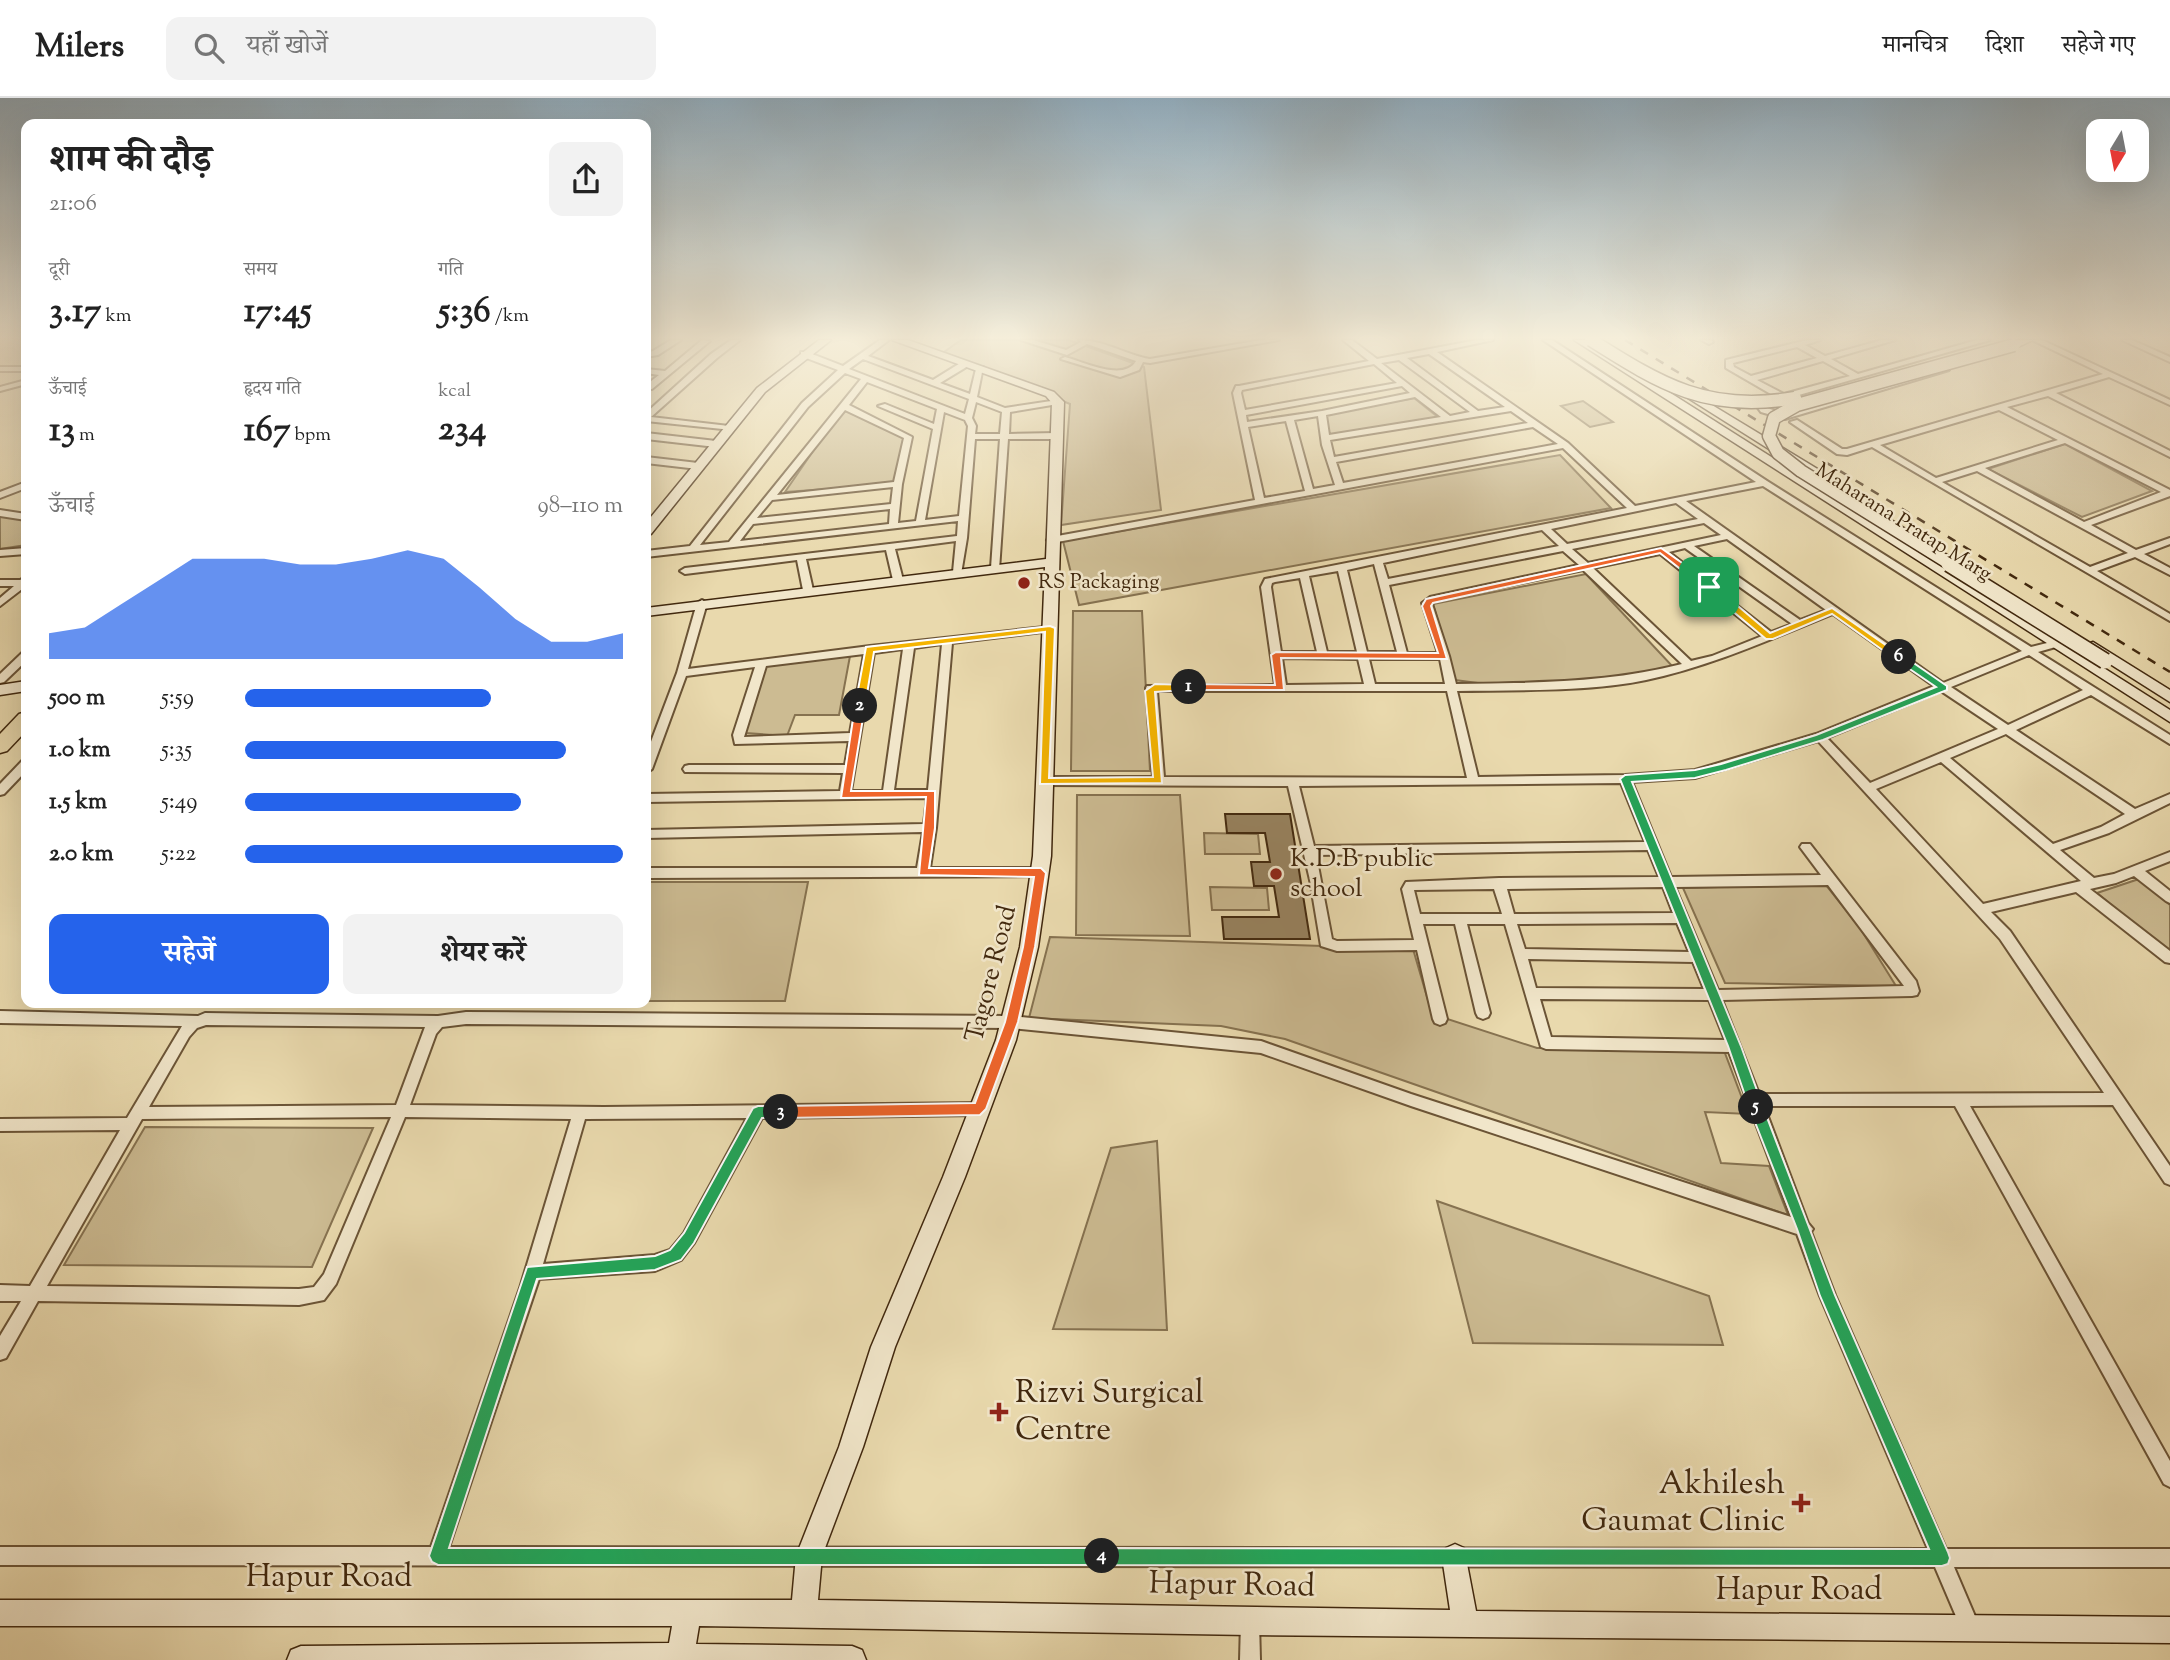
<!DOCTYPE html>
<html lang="hi">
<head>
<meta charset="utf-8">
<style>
  :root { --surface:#fff; --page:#f2f2f2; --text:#222; --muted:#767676; --line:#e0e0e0; --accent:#2563eb }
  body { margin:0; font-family:"Sorts Mill Goudy","Noto Serif Devanagari",serif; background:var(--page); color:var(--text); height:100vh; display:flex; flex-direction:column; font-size:26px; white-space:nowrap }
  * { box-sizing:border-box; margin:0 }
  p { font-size:23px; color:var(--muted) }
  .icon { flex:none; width:38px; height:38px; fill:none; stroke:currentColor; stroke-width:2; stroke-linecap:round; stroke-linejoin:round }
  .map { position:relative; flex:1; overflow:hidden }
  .sheet { position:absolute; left:21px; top:21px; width:630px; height:889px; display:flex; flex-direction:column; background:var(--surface); border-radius:14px; box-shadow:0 7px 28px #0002 }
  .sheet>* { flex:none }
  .needle { width:46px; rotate:190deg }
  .fabs { position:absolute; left:2086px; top:21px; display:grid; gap:14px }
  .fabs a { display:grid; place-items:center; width:63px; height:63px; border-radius:14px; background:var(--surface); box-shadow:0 7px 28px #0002; font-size:35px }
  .pin { position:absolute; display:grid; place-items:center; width:60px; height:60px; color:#fff; margin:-30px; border-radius:14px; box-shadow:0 4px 10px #0006 }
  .km { position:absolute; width:35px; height:35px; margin:-18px; border-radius:50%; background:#222; color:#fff; font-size:19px; line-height:35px; text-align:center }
  .round { display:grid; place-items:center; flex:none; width:74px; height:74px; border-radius:14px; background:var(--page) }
  .overview { display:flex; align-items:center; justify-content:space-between; height:119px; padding:0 28px }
  h1 { font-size:38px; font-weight:700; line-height:52px }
  .figures { display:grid; grid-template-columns:repeat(3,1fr); gap:10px; height:119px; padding:7px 28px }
  .figures div { display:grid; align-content:center }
  .figures b { font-size:35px; font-weight:700 }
  .figures small { font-size:19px; font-weight:400 }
  .figures p { font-size:19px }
  .chart { height:196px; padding:14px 28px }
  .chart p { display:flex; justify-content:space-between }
  .chart svg { width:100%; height:126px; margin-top:7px; fill:var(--accent); opacity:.7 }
  .cta { display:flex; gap:14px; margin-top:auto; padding:14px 28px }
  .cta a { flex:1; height:80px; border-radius:14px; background:var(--accent); color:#fff; font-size:28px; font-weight:700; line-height:80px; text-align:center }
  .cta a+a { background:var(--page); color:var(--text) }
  ul { padding:0 28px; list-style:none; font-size:23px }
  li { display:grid; grid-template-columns:112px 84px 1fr; align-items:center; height:52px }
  li i { height:18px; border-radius:9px; background:var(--accent) }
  header { display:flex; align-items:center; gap:42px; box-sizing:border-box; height:98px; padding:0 35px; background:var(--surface); border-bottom:2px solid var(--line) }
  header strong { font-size:33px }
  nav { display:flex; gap:38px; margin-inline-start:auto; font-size:24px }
  .search { width:490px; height:63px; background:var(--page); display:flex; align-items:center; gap:18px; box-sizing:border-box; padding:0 24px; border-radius:14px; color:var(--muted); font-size:26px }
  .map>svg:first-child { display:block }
</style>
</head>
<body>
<header>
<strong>Milers</strong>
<div class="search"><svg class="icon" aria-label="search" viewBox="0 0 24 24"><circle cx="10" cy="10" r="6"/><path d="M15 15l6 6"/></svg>यहाँ खोजें</div>
<nav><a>मानचित्र</a><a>दिशा</a><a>सहेजे गए</a></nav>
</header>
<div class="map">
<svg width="2170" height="1562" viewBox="0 0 2170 1562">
  <rect width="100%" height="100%" fill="#e9d9ad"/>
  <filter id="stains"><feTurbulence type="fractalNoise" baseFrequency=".00286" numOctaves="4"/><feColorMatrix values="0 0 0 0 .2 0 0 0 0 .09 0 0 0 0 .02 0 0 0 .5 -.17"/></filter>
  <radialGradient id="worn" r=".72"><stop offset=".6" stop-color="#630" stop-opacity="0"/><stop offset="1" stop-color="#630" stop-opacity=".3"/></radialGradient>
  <g fill="#ccbb92" stroke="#867250" stroke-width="2">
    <polygon points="961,242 1069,242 1144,269 1161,412 1061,427 1070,306 944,254"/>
    <polygon points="1414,300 1439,320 1328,338 1324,317"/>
    <polygon points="1583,303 1613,324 1590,329 1561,308"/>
    <polygon points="844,308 911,342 898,386 785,394"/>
    <polygon points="2065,346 2152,393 2082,419 1988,371"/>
    <polygon points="1560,357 1611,410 1079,507 1063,443"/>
    <polygon points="0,417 26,420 26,447 0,451"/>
    <polygon points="1586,476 1674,570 1644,579 1493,587 1455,582 1433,506"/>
    <polygon points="1073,513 1142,513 1150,673 1071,673"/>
    <polygon points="850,558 839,617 795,617 787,638 745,635 764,566"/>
    <polygon points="1077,697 1180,697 1190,838 1076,837"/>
    <polygon points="1204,735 1258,736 1260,756 1205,756"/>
    <polygon points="2139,781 2170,807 2170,856 2097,795"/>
    <polygon points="646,784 808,784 785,903 646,903"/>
    <polygon points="1825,786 1860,830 1896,888 1725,885 1683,790"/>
    <polygon points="1210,789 1267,790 1269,812 1212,812"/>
    <polygon points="1050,839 1413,851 1432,916 1537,950 1723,950 1748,1016 1705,1014 1721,1065 1769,1068 1788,1117 1285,941 1221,928 1029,920"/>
    <polygon points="145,1029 373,1030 312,1169 64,1167"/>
    <polygon points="1157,1043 1167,1232 1053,1231 1111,1050"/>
    <polygon points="1437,1103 1709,1198 1723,1247 1473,1245"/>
  </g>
  <polygon fill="#988461" stroke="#41280e" stroke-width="2" points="1225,716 1290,716 1310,841 1224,841 1222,819 1279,819 1274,788 1254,788 1251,764 1270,764 1265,735 1227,735"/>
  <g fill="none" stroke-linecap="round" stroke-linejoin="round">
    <g stroke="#6b5436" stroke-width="4">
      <g id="street">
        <polygon points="671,242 681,242 658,257 646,259 646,255 653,253"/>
        <polygon points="702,242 710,243 652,291 646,291 646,287 659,277 646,275 646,271 665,273"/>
        <polygon points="731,242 740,242 717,260 651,319 729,328 733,330 732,332 646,323 646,315 711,256"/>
        <path d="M880,242H889L868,258L933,282L962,264H968V268L940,285L970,296L976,271L983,269L977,299L1005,310L1058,302L1062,304L1058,306L1010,314L1009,336L1057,335L1061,338L1057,341H1008L999,472H993L991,470L1000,341H975L967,440L961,476H955L953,474L956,443L895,451L903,482L898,485L893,482L886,452L806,461L813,492L808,495L803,492L797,462L685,476L680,473L685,470L957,438L958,423L646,459V453L690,448L802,305L838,272L801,258V254H807L843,268ZM863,261L969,301L965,316L849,271ZM845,275L861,281L729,444L700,447L808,309ZM867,284L937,311L934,326L885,306L878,308L933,331L916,423L898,425L902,386L912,339L849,307ZM976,304L1002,314L1000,336H975L976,328L972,320ZM845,312L904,340L894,384L777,397ZM944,314L965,322L968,328L959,418L925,422ZM893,389L891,406L757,420L772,402ZM890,411L889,426L740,443L753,426Z"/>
        <path d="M1021,242H1033L1066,252L1081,244L1079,242C1104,242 1126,257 1150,261L1261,242H1279L1150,265L1143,264L1139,272L1120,279L1061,261L1065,259C1084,264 1124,284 1136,263L1087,246L1067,257Z"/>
        <path d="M1343,242H1352L1377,261L1477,242H1493L1437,254L1568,345L1635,408L1756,384L1543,242H1552L1767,383L2031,549L2055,543L2059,544V548L2038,554L2170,637V646L2091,597L2016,632L2135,711L2170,696V705L2109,735L2060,752L2094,780L2114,776L2170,754V763L2145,773L2170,793V805L2166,803L2134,778L2116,785L2090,791L2170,853V865L2165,864L2076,794L1991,814L2010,833L2170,1068V1087L2165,1085L2113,1007L1970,1008L2170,1363V1389L2164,1386L1955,1008H1764L1808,1125L1813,1131L1811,1134L1835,1197L1946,1451H2170V1469H1954L1980,1530L1978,1537L1971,1539L1964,1537L1935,1469L0,1467V1449H431L520,1190L571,1021L405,1019L336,1186L324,1202L299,1207L38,1203L6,1260L0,1262V1238L21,1203H0V1187L30,1188L120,1032L0,1033V1021L127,1020L182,928L0,925V913L198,918L205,915L438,918L466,914L1011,918L1261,943L1411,996L1791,1119L1729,954L1546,951L1541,949L1505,826H1467L1490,915L1488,919L1483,921L1478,919L1476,915L1455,826H1423L1447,921L1445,925L1440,927L1435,925L1433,921L1417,852L1337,853L1321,848L1310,782L1288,688L1043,687L1037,683L1043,679H1153L1146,590L1147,588L1275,587L1261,489L1265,481L1627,410L1563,350L1052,445L1047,442L1052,439L1255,402L1233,295L1236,288H1239L1369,263ZM1429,256L1505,309L1478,313L1407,260ZM1399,262L1470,314L1450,318L1381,265ZM1374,266L1397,285L1245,312L1241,295L1242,292ZM1402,288L1410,295L1322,313L1247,324L1246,317ZM1415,299L1441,319L1329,337L1326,317ZM1511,313L1528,325L1334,359L1330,342ZM1318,318L1322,347L1335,387L1313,391L1294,322ZM1286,323L1305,393L1264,400L1248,329ZM1533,329L1558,346L1343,385L1336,364ZM1763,388L2022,553L1943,585L1686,403ZM1676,405L1698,421L1567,446L1551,431ZM1704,425L1721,437L1588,465L1572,451ZM1542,432L1559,448L1388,481L1383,465ZM1727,441L1826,512L1800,522L1694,448ZM1685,450L1792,526L1771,534L1669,454ZM1563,453L1579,467L1430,499L1422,505L1438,555H1407L1389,487ZM1660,456L1762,538L1712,558L1691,563L1593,470ZM1374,466L1397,554H1367L1347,472ZM1583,472L1682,566C1608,585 1531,585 1456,586L1449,558L1432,506L1436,503ZM1338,473L1357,554H1327L1309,478ZM1300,480L1317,554H1281L1271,489L1272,485L1275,484ZM1833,516L1934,588L1816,636L1695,672L1625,677L1478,679L1457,593C1516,592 1589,594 1646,582C1711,568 1771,541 1833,516ZM2029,557L2083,592L2008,627L1951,589ZM1282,560L1358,561L1364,586L1286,587ZM1369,561H1440L1445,586H1375ZM1157,593H1447L1467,680L1164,679ZM1941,593L1998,631L1870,685L1827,640ZM2006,636L2125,716L2101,729L2053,746L1950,660ZM1818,643L2000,841L2104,995L1759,996L1722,902L1912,898L1917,897L1919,893L1916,883L1810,746H1802L1800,749L1821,777L1671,779L1632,684L1695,680ZM1941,664L2081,783L1983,806L1876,691ZM1621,685L1645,744L1314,748L1299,688ZM1648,752L1659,779L1499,780L1406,784L1402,791L1414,842L1337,843L1332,841L1316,757ZM1828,787L1904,888L1718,892L1675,789ZM1663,789L1673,815L1514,816L1507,791ZM1494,791L1502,816H1420L1414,792ZM1677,825L1689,854L1525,851L1517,826ZM1528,861L1693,864L1704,891L1536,890ZM1540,901L1709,902L1725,942L1551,939ZM466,926L1011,930L1261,955L1411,1008L1797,1136L1820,1198L1928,1451L449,1449L539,1181L655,1173L681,1162L694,1145L762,1020L980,1017L985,1015L987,1011L985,1007L980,1005L604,1009L410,1007L436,936L442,929ZM206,927L425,929L396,1007L149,1009L189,939L197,930ZM391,1019L324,1176L314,1189L299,1191L47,1188L142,1021ZM747,1020L684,1135L670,1152L655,1157L543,1166L585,1021Z"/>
        <polygon points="1701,242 1711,242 1713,244 1709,246"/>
        <path d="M1807,242H1820L1805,247L1825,258L1882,242H1895L1831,261L1858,276L1977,242H1990L1764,307L1767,310L1785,316L1942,270L1949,272L1785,321L1761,314L1755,306L1776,299L1726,270V262ZM1797,249L1817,260L1751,278L1734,269L1733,265ZM1823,263L1850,278L1784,296L1757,282Z"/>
        <path d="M2032,242H2042L2170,302V307L2109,279L2056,295L2170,353V359L2048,298L2007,309L2170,392V398L2091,427L2136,452L2170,440V446L2144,456L2170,470V477L2135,459L2097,473L2170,516V523L1872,349L1847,357L1837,356L1790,324L1797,322L1842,351H1847L2103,276ZM1999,312L2058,342L1936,380L1880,347ZM2065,345L2161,394L2084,424L1985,370ZM1977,373L2128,455L2090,469L1942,384Z"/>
        <polygon points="2122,242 2132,242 2170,259 2170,264"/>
        <rect x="0" y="269" width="26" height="4"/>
        <polygon points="26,282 26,286 0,293 0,289"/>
        <polygon points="646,335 716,343 720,346 716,349 646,341"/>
        <polygon points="646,359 698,365 702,368 698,371 646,365"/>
        <polygon points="26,384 26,390 0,400 0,394"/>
        <polygon points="0,412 26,416 26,422 0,418"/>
        <polygon points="26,450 26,456 0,458 0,452"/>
        <polygon points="26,479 26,488 0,508 0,500 14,488 0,488 0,482 20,482"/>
        <path d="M702,502L707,505L688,571L870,548L1054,528L1055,530L1050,533L952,545L936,730L930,770H1041L1047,775L1045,778L646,780V770H917L923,734L646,740V732L924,726L927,700L646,704V696L840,693L843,675L685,674L683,671L685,668L689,667H845L849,643L735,646L733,637L755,569L686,578L652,671L646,675V657L677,575L697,505ZM942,546L928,692H894L914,550ZM903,551L883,693H851L874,555ZM864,556L850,635L744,639L766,568Z"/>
        <polygon points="26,554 26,563 4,584 0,585 0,576 22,555"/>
        <polygon points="26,662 26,673 4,696 0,697 0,686 22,663"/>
        <polygon points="1250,1515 1257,1517 1259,1524 1260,1562 1240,1562 1241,1524 1243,1517"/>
      </g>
    </g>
    <g stroke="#41280e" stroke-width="3">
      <g id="secondary">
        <polygon points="819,242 831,242 765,294 651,436 646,437 646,425 757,290"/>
        <polygon points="892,242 908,242 1054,294 1064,304 1051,758 1038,849 1016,942 965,1079 895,1249 863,1349 822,1458 818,1502 1450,1512 1442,1459 1446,1450 1455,1446 1464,1450 1476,1513 2170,1519 2170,1545 1250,1537 699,1528 696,1546 852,1548 862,1552 866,1562 287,1562 291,1552 301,1548 669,1545 672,1528 0,1528 0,1502 792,1502 796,1458 839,1349 871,1249 943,1079 996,942 1020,849 1033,758 1045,469 646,518 646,510 1046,461 1052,305 1046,298"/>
        <polygon points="1574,242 1587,242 2170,612 2170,624"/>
        <polygon points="2018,242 2033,242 2018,249 2010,249 2010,245"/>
        <polygon points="1684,290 1885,412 1886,415 1885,418 1875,418 1680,295 1678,293"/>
        <polygon points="2093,544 2170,592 2170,604 2088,552 2086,549 2088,546"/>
        <polygon points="26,583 26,593 0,597 0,587"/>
      </g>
    </g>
    <g stroke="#41280e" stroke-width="3">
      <polygon id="highway" points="26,614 26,633 7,653 0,655 0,636 19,616"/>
    </g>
    <use href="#street" fill="#f1e6ca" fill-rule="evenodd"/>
    <use href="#secondary" fill="#f1e6ca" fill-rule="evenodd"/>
    <use href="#highway" fill="#e9d9ad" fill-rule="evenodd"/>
    <polyline stroke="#41280e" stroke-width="2.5" stroke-dasharray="9 9" stroke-linecap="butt" points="1625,242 2170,574"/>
    <g stroke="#41280e" stroke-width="15" stroke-linecap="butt">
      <g id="secondary-bridge-far1">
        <path d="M1591,242C1662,287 1708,315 1795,300"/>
        <polyline points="1952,467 1801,373 1778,355 1769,338 1774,320 1797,307 2014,247"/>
      </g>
    </g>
    <g stroke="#41280e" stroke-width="18" stroke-linecap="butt">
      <polyline id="secondary-bridge" points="1949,466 2105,563"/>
    </g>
    <use href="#secondary-bridge-far1" stroke="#f1e6ca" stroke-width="12"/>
    <use href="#secondary-bridge" stroke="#f1e6ca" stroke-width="15"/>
  </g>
  <linearGradient id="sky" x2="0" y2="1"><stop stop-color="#91abbb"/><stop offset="0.52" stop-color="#f5eeda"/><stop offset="1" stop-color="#f5eeda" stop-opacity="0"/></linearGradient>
  <rect width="2170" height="461" fill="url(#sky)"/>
  <polygon fill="#f0652b" stroke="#fff" stroke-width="2" points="1661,450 1713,487 1713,491 1706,491 1660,455 1433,505 1431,508 1447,561 1281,560 1284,592 1189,592 1184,589 1189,586 1275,587 1271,557 1276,554 1438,555 1422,508 1426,501"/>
  <polygon fill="#f5b400" stroke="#fff" stroke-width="2" points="1050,528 1055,530 1049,680 1153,679 1145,593 1155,586 1192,587 1192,591 1189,592 1155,594 1162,685 1040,686 1045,534 874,554 865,608 860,611 855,608 866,549"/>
  <polygon fill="#f0652b" stroke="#fff" stroke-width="2" points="860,604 865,608 851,693 935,693 935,730 929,770 1041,770 1046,775 1035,849 1018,924 986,1011 980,1017 781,1020 775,1014 781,1008 975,1005 1005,924 1023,849 1034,779 919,777 926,699 841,700 855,608"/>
  <polygon fill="#22a559" stroke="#fff" stroke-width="2" points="758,1008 781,1008 788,1014 781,1020 762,1020 694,1145 681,1162 655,1172 537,1181 449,1450 1102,1450 1108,1452 1111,1458 1108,1464 1102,1467 438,1467 432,1464 429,1458 527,1169 655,1158 670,1152 684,1135 753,1010"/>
  <polygon fill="#22a559" stroke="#fff" stroke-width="2" points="1756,1003 1763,1009 1835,1197 1948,1454 1950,1460 1948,1466 1942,1468 1102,1467 1096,1464 1094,1458 1096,1452 1102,1450 1929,1451 1820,1198 1797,1131 1749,1009"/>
  <polygon fill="#22a559" stroke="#fff" stroke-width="2" points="1895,557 1902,557 1947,588 1947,592 1823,642 1726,672 1695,680 1632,684 1741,948 1763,1009 1756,1015 1749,1009 1728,948 1620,681 1625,677 1695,672 1721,666 1816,637 1936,589 1895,561"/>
  <polygon fill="#f5b400" stroke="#fff" stroke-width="2" points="1706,487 1713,487 1770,535 1832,510 1903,559 1895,561 1832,516 1773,541 1766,541 1706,491"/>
  <g fill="#8f2418" stroke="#f1e6ca" stroke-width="2.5">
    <circle cx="1024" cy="485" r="7"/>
    <circle cx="1276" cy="776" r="7"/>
    <path d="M995.5 1303.5h7v7h7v7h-7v7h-7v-7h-7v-7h7z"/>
    <path d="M1797.5 1394.5h7v7h7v7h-7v7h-7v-7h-7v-7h7z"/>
  </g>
  <g text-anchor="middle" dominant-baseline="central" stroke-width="5" stroke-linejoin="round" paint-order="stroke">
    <g font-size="21" fill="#41280e" stroke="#f1e6ca">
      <text transform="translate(1903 425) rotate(32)">Maharana Pratap Marg</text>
    </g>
    <g font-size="21" fill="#41280e" stroke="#f1e6ca" text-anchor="start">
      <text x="1038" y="485">RS Packaging</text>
    </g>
    <g font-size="26" fill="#41280e" stroke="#f1e6ca" text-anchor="start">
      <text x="1290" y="761">K.D.B public<tspan x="1290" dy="30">school</tspan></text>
    </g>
    <g font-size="26" fill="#41280e" stroke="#f1e6ca">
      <text transform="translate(992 876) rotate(-76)">Tagore Road</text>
    </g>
    <g font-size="32" fill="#41280e" stroke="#f1e6ca" text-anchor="start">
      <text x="1015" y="1296">Rizvi Surgical<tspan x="1015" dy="37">Centre</tspan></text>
      <text x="1785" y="1387" text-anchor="end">Akhilesh<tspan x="1785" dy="37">Gaumat Clinic</tspan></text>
    </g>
    <g font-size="32" fill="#41280e" stroke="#f1e6ca">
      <text x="329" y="1480">Hapur Road</text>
      <text transform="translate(1232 1488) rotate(1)">Hapur Road</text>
      <text x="1799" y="1493">Hapur Road</text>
    </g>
  </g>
  <rect width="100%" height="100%" filter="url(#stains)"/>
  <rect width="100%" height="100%" fill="url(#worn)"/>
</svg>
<div class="fabs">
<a><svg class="needle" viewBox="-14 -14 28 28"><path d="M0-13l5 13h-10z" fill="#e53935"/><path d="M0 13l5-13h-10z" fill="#767676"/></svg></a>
</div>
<div class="pin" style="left:1709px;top:489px;background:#1e9e55"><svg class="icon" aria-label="arrive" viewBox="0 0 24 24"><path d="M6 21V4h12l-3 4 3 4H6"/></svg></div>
<b class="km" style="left:1189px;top:589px">1</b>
<b class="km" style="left:860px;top:608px">2</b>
<b class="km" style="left:781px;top:1014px">3</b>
<b class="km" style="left:1102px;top:1458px">4</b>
<b class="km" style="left:1756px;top:1009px">5</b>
<b class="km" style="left:1899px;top:559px">6</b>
<section class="sheet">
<div class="overview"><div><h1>शाम की दौड़</h1><p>21:06</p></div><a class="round"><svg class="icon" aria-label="share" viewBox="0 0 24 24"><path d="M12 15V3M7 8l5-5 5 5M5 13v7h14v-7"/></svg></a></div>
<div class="figures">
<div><p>दूरी</p><b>3.17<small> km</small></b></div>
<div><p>समय</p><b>17:45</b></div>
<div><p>गति</p><b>5:36<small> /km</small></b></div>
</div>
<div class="figures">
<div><p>ऊँचाई</p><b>13<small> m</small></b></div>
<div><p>हृदय गति</p><b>167<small> bpm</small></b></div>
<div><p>kcal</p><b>234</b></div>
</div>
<div class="chart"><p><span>ऊँचाई</span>98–110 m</p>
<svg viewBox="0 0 160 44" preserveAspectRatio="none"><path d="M0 44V35L10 33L20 25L30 17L40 9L50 9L60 9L70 11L80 11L90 9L100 6L110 9L120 19L130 30L140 38L150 38L160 35V44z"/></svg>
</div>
<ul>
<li><b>500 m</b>5:59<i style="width:65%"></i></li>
<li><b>1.0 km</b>5:35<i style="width:85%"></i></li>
<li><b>1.5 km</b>5:49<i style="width:73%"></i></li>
<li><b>2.0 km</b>5:22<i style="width:100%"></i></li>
</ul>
<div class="cta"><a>सहेजें</a><a>शेयर करें</a></div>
</section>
</div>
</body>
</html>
